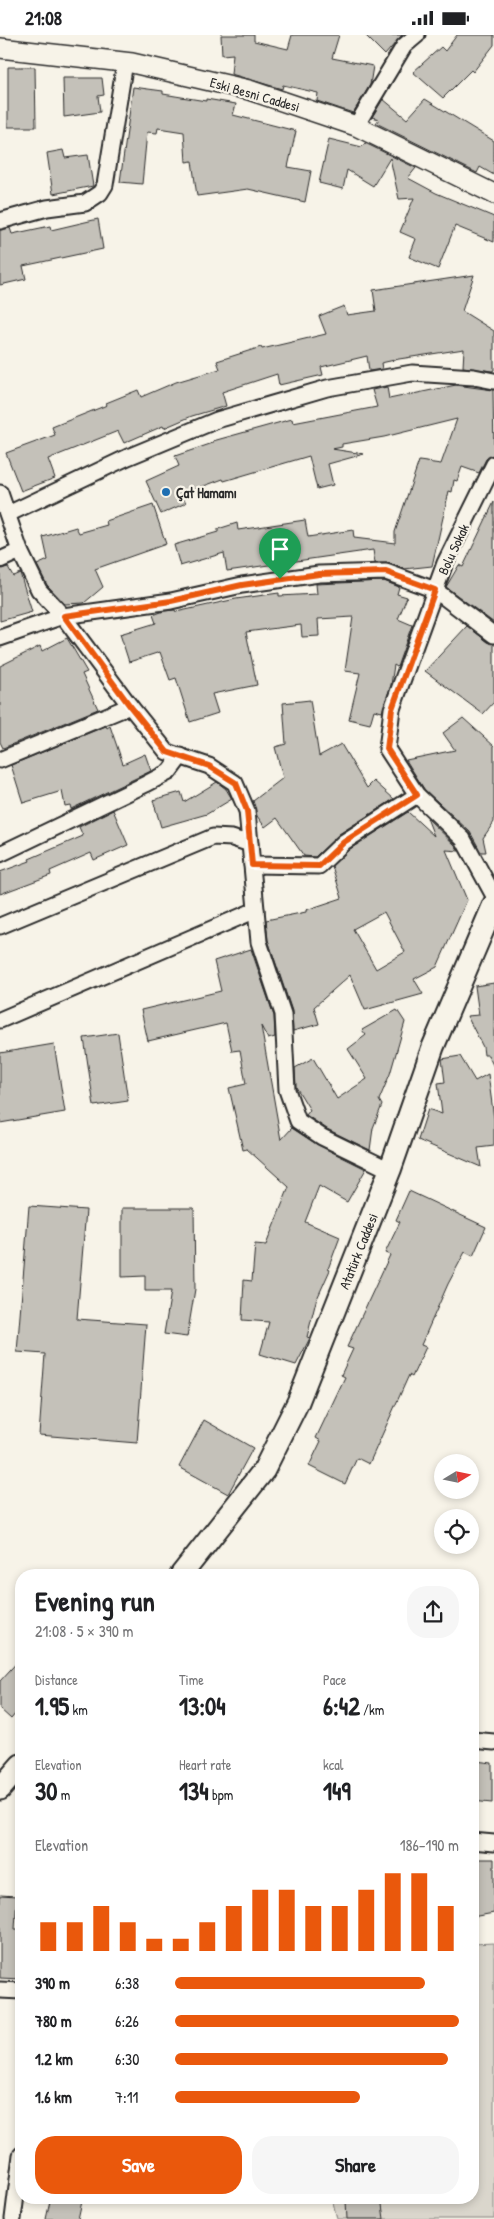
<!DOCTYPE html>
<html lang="en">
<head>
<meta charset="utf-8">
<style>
  :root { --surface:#fff; --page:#f6f6f6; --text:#202124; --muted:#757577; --accent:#ea580c }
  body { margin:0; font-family:"Patrick Hand",sans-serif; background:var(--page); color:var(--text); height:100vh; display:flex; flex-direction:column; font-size:19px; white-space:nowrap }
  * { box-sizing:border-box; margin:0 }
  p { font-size:16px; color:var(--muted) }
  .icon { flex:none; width:28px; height:28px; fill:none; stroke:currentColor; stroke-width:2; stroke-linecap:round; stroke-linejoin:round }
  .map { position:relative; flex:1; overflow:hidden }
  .panel { position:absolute; left:15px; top:1534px; width:464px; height:635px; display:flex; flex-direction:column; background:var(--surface); border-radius:20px; box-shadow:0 2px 8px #0003 }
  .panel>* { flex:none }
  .needle { width:32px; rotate:80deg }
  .buttons { position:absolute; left:434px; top:1419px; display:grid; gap:10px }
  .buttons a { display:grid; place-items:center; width:45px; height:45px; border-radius:50%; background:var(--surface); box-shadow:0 2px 8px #0003; font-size:25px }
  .pin { position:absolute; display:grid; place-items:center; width:42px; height:42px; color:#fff; margin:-51px -21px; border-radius:50% 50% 50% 0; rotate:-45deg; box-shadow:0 0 5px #0007 }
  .pin .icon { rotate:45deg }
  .round { display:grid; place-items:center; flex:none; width:52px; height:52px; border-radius:20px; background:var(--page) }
  .headline { display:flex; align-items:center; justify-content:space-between; height:85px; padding:0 20px }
  h1 { font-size:28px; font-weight:700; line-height:38px }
  .metrics { display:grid; grid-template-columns:repeat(3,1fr); gap:8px; height:85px; padding:5px 20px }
  .metrics div { display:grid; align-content:center }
  .metrics b { font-size:25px; font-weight:700 }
  .metrics small { font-size:14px; font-weight:400 }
  .metrics p { font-size:14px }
  .chart { height:140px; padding:10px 20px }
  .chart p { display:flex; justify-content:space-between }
  .chart svg { width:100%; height:90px; margin-top:5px; stroke:var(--accent); stroke-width:6 }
  .action { display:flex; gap:10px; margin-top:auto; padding:10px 20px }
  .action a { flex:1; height:58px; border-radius:20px; background:var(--accent); color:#fff; font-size:20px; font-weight:700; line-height:58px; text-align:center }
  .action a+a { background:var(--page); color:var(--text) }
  ul { padding:0 20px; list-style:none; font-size:16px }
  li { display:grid; grid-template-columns:80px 60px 1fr; align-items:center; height:38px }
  li i { height:12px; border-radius:6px; background:var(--accent) }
  .status { display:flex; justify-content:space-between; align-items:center; height:35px; padding:0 25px; background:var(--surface); direction:ltr }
  .status svg { height:14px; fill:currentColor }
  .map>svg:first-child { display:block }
</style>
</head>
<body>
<div class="status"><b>21:08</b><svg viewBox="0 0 49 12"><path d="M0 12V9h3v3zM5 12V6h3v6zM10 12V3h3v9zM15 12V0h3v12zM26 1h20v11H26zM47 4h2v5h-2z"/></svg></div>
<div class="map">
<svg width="494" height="2184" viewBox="0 0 494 2184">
  <rect width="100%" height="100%" fill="#f7f3e8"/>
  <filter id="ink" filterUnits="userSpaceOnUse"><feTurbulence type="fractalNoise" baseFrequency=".02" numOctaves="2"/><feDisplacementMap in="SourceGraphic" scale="10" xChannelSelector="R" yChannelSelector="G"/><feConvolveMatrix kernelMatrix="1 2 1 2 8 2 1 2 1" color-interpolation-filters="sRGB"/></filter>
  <g filter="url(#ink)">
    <polygon fill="#dad6cc" stroke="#82807c" points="494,1908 494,2184 337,2184 332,2163 472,2162 473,1909"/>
    <g fill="#c4c1b9" stroke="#2b2b2b" fill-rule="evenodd">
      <polygon points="221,0 254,0 254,6 288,14 292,0 339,0 332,23 373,31 370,50 353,78 317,66 318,58 283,50 282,54 231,39 233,19 222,20"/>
      <polygon points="365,0 402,0 385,20"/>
      <polygon points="457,0 494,0 494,10 473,37 471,35 443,63 413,37 441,12 445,16"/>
      <polygon points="8,32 35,32 36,92 8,92"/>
      <polygon points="63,43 102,43 104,60 98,61 100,77 64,82"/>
      <polygon points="133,52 163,56 163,59 206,66 206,64 236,69 233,80 296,96 288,132 311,136 305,167 248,154 197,161 192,126 186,127 184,97 158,93 157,98 147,97 142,149 120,147"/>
      <polygon points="383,64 407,84 425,64 494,106 494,140 480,132 477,138 376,88 379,84 372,82"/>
      <polygon points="329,104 362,112 365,108 416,133 408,143 436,158 494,182 494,207 455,191 438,234 409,222 416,204 400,197 414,163 399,164 390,123 373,151 347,135 343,154 319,148"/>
      <polygon points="63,115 65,123 88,120 93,151 53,159 47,118"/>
      <polygon points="98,184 103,214 23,231 26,244 0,250 0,195 10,193 12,199 50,191 51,195"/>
      <polygon points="474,240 462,276 494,296 494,335 492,336 463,332 464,314 399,324 381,328 382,334 369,336 367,321 321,332 323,340 279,350 277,339 222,357 226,371 192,381 164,393 163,391 124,408 118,396 48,424 55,443 21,456 6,418 55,400 52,392 107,370 106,368 138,355 141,362 176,347 220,334 217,326 261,312 262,314 326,299 319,281 344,271 347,280 376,276 373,255"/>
      <polygon points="456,350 493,355 494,420 486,424 479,438 462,432 457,446 454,445 452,457 449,456 432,531 404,534 389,528 375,528 373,515 227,536 224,518 180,531 174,510 218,497 218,494 237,488 238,495 305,485 308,502 353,495 354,503 395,508 395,497 419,426 441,429 457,384 384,402 342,409 342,412 332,414 364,419 328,429 333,450 317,454 309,421 224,446 223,444 182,459 186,468 161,479 146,446 179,431 175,421 213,408 213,406 292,384 293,388 377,372 372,355 387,352 389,364"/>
      <polygon points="494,467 494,588 446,552 459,530 463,532"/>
      <polygon points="153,470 166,509 95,534 103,552 84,568 65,569 47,550 37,530 48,525 43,502 76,492 79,498 107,490 106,486"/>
      <polygon points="8,532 13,541 20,538 32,577 0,586 0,534"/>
      <polygon points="384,546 399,552 397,559 407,562 398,584 412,590 397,632 394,630 391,650 382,677 374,675 370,689 349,684 360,638 345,636 353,582 318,584 319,601 302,602 301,590 246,597 257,650 212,659 218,678 190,687 176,643 170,645 160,617 129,627 120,599 156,588 153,580 164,576 175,575 176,577 236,564 279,558 279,561 317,559 316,549"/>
      <polygon points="467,591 488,607 494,609 494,667 483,679 425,636"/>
      <polygon points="67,603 87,637 82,639 98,674 3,713 0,707 0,631 40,611 42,616"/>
      <polygon points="310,665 319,721 341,709 367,753 374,746 394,764 339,799 315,822 304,821 277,783 265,792 257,781 253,766 283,743 275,712 286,709 283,668"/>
      <polygon points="463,683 494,711 494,787 483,803 486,817 481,817 470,797 424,754 406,725 455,715 443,698"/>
      <polygon points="106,691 107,693 110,691 123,729 145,719 151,736 71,774 70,770 65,771 62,756 23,768 11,730"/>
      <polygon points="217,747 226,754 232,764 207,779 161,792 153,765 181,757 184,767"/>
      <polygon points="113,775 128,810 94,825 91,818 50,836 51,840 0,859 0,837 30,826 29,824 83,801 79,792"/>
      <path d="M408,777L434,801L427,783L455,810L459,816L446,815L467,865L437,932L414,944L423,959L365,975L350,940L314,972L319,989L293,996L292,976L268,905L266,885L306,877V875L342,863L332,831L350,814ZM384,877L405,917L376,934L353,894Z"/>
      <polygon points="251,914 274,981 275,1002 268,1004 261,991 281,1105 292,1093 318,1110 366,1134 347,1167 319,1151 305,1187 340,1202 328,1234 330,1235 316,1266 307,1302 310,1303 296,1330 260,1319 269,1287 242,1285 244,1245 252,1246 255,1209 266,1210 289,1152 247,1114 243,1115 229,1053 246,1049 240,1015 232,1016 226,988 148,1006 141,975 221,956 214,926"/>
      <polygon points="494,948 494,1032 488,1020 484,1020 483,1012 467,981 479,980 475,951"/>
      <polygon points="397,975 405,987 390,1039 379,1065 382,1070 373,1093 370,1115 327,1094 306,1080 310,1075 296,1052 295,1033 313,1023 337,1064 367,1044 348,1014 366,1000 362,995"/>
      <polygon points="118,998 128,1066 94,1071 84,1003"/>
      <polygon points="54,1009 65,1077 0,1088 0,1018"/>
      <polygon points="460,1021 475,1046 488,1039 494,1084 494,1111 478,1113 481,1132 418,1105 428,1074 442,1079 438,1048 445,1047 442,1024"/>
      <polygon points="409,1156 486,1192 473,1221 465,1217 448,1249 421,1310 426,1312 412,1342 409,1340 369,1429 357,1423 345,1449 309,1431 321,1406 316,1403 345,1342 341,1340 353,1314 347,1312 390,1220 385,1218 400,1187 396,1185"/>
      <polygon points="29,1171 86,1175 77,1284 146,1289 137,1408 39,1400 45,1319 17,1317"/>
      <polygon points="122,1173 194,1173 195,1254 187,1302 164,1299 171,1256 145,1256 145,1241 122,1242"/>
      <polygon points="204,1385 253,1413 228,1459 179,1432"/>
      <polygon points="21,1623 21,1672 11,1684 0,1674 0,1646"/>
      <polygon points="476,1726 492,1728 492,1768 472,1766 472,1732"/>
      <polygon points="472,1824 494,1824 494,1878 472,1882"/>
      <polygon points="0,1860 17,1861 15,1894 21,1894 21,1944 0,1943"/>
      <polygon points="51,2162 83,2162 78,2184 46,2184"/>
      <polygon points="381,2162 384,2184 347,2184 346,2166"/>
    </g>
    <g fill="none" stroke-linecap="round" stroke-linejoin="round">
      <g stroke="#2b2b2b" stroke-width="19">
        <g id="minor">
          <polyline points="356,91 404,11 417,0"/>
          <polyline points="0,186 47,173 85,168 100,158 105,150 125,27"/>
          <polyline points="494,429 445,528 392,674 387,714 417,760 463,804 494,861"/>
          <polyline points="0,458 20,516 39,555 63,581 130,671 167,717 209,731 235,748 247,776 259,907 283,979 287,1055 298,1086 322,1102 390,1135"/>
          <polyline points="8,479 128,422 217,385 327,353 412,338 474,342 494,346"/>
          <polyline points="0,525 20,516"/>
          <polyline points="0,603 63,581 171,566 242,550 319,539 386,537 435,555 494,600"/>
          <polyline points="0,725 130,671"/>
          <polyline points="0,819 146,749 169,737 181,721"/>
          <polyline points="252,830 319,831 344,807 417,760"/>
          <polyline points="0,891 213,802 232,803 250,809"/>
          <polyline points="0,985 256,875"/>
          <polyline points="472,1705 494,1707"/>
          <polyline points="472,1806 494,1808"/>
          <polyline points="0,1955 21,1956"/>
          <polyline points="13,2184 21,2120"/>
        </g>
      </g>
      <g stroke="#2b2b2b" stroke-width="22">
        <polyline id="tertiary" points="0,13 132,28 249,55 356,91 494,159"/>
      </g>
      <g stroke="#2b2b2b" stroke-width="25">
        <g id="secondary">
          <polyline points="181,1540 264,1435 298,1367 390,1135 433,1012 494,869"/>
          <polyline points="0,1754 21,1730"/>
        </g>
      </g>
      <use href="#minor" stroke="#f7f3e8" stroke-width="15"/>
      <use href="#tertiary" stroke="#f7f3e8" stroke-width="19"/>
      <use href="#secondary" stroke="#f7f3e8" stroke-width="21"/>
    </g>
  </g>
  <g fill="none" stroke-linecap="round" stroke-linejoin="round" filter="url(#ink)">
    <g stroke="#fff" stroke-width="10">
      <polygon id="route" points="386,537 435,555 392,674 387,714 417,760 344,807 319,831 252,830 247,776 236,748 209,731 167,717 130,671 64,581 171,566 242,550 319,539"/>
    </g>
    <use href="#route" stroke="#ea580c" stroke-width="6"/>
  </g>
  <circle fill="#1f6fb2" stroke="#f7f3e8" stroke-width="2" cx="166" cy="457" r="5"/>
  <g text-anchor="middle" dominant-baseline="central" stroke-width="4.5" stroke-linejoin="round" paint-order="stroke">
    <g font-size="14" fill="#2b2b2b" stroke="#f7f3e8">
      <text transform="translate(255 59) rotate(16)">Eski Besni Caddesi</text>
      <text transform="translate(453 514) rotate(-65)">Bolu Sokak</text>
      <text transform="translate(358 1216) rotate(-68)">Atatürk Caddesi</text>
    </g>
    <g font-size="14" font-weight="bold" fill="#2b2b2b" stroke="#f7f3e8" text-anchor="start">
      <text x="176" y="457">Çat Hamamı</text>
    </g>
  </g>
</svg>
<div class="buttons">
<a><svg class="needle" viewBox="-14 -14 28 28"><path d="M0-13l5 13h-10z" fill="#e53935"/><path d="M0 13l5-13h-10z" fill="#757577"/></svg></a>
<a><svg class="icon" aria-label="locate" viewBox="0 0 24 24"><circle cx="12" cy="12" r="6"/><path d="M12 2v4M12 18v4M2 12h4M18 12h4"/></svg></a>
</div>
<div class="pin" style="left:280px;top:544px;background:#1e9e55"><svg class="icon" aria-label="arrive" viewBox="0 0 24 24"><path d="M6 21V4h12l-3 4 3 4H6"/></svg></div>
<section class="panel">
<div class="headline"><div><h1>Evening run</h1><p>21:08 · 5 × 390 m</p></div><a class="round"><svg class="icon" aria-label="share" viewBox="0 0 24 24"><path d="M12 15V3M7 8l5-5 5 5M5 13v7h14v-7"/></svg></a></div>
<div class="metrics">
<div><p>Distance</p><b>1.95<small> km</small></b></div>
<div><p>Time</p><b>13:04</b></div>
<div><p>Pace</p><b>6:42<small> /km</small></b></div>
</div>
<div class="metrics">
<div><p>Elevation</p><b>30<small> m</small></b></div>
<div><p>Heart rate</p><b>134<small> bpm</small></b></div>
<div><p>kcal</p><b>149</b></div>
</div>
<div class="chart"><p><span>Elevation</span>186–190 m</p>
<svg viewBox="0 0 160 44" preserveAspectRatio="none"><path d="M5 44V30M15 44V30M25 44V22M35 44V30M45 44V38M55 44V38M65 44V30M75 44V22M85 44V14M95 44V14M105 44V22M115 44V22M125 44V14M135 44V6M145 44V6M155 44V22"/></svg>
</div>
<ul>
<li><b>390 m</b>6:38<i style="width:88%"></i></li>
<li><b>780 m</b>6:26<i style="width:100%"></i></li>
<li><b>1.2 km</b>6:30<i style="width:96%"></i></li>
<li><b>1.6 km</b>7:11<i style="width:65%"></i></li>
</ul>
<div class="action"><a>Save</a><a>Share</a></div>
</section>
</div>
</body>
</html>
